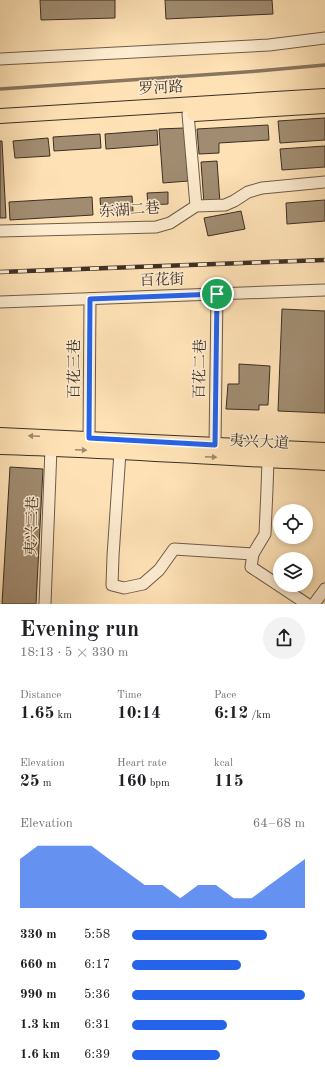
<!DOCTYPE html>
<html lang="en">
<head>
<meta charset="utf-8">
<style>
  :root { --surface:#fff; --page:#f2f2f2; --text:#202124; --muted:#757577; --accent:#2563eb }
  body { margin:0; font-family:"Old Standard TT","Noto Serif SC",serif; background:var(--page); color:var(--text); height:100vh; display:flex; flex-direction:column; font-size:15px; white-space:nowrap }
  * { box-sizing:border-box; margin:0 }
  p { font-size:13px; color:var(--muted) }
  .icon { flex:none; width:22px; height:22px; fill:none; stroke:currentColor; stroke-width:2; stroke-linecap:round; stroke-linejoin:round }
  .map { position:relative; height:604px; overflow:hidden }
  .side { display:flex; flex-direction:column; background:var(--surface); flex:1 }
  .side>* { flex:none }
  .fabs { position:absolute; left:273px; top:504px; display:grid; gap:8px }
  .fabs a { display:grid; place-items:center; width:40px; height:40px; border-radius:50%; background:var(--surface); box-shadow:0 2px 6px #0003; font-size:20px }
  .pin { position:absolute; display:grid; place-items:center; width:34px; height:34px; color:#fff; margin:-17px; border:2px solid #fff; border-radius:50%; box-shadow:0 1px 4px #0007 }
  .round { display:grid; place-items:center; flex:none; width:42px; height:42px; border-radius:21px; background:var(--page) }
  .overview { display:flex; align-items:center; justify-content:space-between; height:68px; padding:0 20px }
  h1 { font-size:22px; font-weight:700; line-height:30px }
  .stats { display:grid; grid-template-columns:repeat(3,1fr); gap:6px; height:68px; padding:4px 20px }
  .stats div { display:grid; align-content:center }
  .stats b { font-size:17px; font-weight:700 }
  .stats small { font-size:11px; font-weight:400 }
  .stats p { font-size:11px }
  .chart { height:112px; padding:8px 20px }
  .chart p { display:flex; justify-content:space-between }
  .chart svg { width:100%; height:72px; margin-top:4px; fill:var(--accent); opacity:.7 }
  ul { padding:0 20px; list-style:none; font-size:13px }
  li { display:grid; grid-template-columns:64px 48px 1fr; align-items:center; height:30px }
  li i { height:10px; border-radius:5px; background:var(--accent) }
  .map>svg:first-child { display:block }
</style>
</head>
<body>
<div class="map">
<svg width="325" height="604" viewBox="0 0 325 604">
  <rect width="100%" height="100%" fill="#fee2b6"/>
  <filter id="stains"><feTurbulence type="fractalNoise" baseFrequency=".005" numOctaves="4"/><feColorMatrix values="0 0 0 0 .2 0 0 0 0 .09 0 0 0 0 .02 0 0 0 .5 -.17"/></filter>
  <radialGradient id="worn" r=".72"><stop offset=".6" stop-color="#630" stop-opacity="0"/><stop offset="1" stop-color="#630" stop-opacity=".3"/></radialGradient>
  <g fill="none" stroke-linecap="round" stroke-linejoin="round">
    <polyline stroke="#89765f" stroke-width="3.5" points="0,89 258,71 325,65"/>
  </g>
  <g fill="#a18c71" stroke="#3d2f26">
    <polygon points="40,0 115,0 115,18 41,20"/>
    <polygon points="165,0 272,0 273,14 166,19"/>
    <polygon points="325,118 325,140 280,143 278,121"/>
    <polygon points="268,125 269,140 219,143 219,153 199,154 197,129"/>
    <polygon points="184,128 188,181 163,183 159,129"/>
    <polygon points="157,130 158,145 106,149 105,134"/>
    <polygon points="100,134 101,148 54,151 53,137"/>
    <polygon points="48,138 50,156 15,158 13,141"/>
    <polygon points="0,141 2,141 6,218 0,218"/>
    <polygon points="325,146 325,167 282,170 280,149"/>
    <polygon points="217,161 220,203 204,204 201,162"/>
    <polygon points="168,192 168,204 148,205 147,193"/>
    <polygon points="132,196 133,212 101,214 100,198"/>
    <polygon points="92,197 93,215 10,220 9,202"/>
    <polygon points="325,200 325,221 287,224 286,203"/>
    <polygon points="241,211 245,229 208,236 204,218"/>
    <polygon points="282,309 325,311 325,413 278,411"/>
    <polygon points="239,364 270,366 268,405 259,405 259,410 226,409 228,384 239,384"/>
    <polygon points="10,467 43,469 36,604 2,604"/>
  </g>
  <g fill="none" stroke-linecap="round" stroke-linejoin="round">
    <g stroke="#6d5c4a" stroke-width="13">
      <g id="minor">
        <polyline points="0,59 269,45 325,38"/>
        <polyline points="188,114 196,206"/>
        <polyline points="0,231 156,227 170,223 196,206 225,205 234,201 248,192 262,188 325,182"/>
        <polyline points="0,302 325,290"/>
        <polyline points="89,438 90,299"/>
        <polyline points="215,445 217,294"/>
        <polyline points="120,452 113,556 112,585 124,588 143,584 159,570 174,549 253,554 265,534 267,489 268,461"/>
        <polyline points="253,554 251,567 307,604"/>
        <polyline points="45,604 51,448"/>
        <polyline points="314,604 325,589"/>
      </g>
    </g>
    <g stroke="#3d2f26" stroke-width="16">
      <g id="major">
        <polyline points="194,114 325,106"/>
        <polyline points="0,116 325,96"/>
        <polyline points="0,435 325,450"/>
        <path d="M0,447C108,450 217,458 325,463"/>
      </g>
    </g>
    <use href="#minor" stroke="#feecd0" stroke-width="11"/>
    <use href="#major" stroke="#fee2b6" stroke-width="14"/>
    <g stroke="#3d2f26" stroke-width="4.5">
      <polyline id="rail" points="0,272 325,260"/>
    </g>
    <use href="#rail" stroke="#feecd0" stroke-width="3" stroke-dasharray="9" stroke-linecap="butt"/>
  </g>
  <defs><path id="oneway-solid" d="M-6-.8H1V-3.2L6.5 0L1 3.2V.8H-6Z"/></defs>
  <g fill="#9e886e">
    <use href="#oneway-solid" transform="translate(34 436) rotate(-178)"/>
    <use href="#oneway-solid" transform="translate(81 450) rotate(3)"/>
    <use href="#oneway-solid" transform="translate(211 457) rotate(3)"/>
  </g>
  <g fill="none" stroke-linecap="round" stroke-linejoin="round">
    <g stroke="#fff" stroke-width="8">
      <polygon id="route" points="217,294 215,445 89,438 90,299"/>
    </g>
    <use href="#route" stroke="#2563eb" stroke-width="5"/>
  </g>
  <g text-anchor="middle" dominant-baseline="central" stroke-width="3" stroke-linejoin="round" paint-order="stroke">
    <g font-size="15" fill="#3d2f26" stroke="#feecd0">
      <text transform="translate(161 89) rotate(-3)">罗河路</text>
      <text transform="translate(130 211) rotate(-4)">东湖二巷</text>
      <text transform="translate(162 281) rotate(-2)">百花街</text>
      <text transform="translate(75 369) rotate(-90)">百花三巷</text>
      <text transform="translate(201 369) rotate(-89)">百花二巷</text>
      <text transform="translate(259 443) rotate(3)">夷兴大道</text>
      <text transform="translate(33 526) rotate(-88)">夷兴三巷</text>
    </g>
  </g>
  <rect width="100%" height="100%" filter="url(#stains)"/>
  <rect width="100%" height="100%" fill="url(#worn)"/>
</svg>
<div class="fabs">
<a><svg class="icon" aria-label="locate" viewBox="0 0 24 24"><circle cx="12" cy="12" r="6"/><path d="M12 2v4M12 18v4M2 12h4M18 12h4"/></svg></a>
<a><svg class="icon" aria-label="layers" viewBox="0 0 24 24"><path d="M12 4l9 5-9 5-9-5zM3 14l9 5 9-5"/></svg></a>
</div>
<div class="pin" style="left:217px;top:294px;background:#1e9e55"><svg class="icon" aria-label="arrive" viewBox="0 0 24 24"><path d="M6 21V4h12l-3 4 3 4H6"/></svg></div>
</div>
<section class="side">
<div class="overview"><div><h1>Evening run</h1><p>18:13 · 5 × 330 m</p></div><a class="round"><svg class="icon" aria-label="share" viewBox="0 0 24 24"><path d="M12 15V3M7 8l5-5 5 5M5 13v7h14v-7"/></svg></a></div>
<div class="stats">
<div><p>Distance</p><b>1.65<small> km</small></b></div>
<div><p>Time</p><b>10:14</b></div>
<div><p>Pace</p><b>6:12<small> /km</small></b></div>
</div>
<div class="stats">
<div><p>Elevation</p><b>25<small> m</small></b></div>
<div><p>Heart rate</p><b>160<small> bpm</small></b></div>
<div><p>kcal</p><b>115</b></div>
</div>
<div class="chart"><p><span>Elevation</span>64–68 m</p>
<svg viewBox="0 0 160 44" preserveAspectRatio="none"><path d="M0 44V14L10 6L20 6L30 6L40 6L50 14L60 22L70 30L80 30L90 38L100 30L110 30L120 38L130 38L140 30L150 22L160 14V44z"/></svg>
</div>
<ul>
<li><b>330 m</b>5:58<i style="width:78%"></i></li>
<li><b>660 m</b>6:17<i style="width:63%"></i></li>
<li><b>990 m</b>5:36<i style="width:100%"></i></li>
<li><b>1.3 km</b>6:31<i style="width:55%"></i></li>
<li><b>1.6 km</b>6:39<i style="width:51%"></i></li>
</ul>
</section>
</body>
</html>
